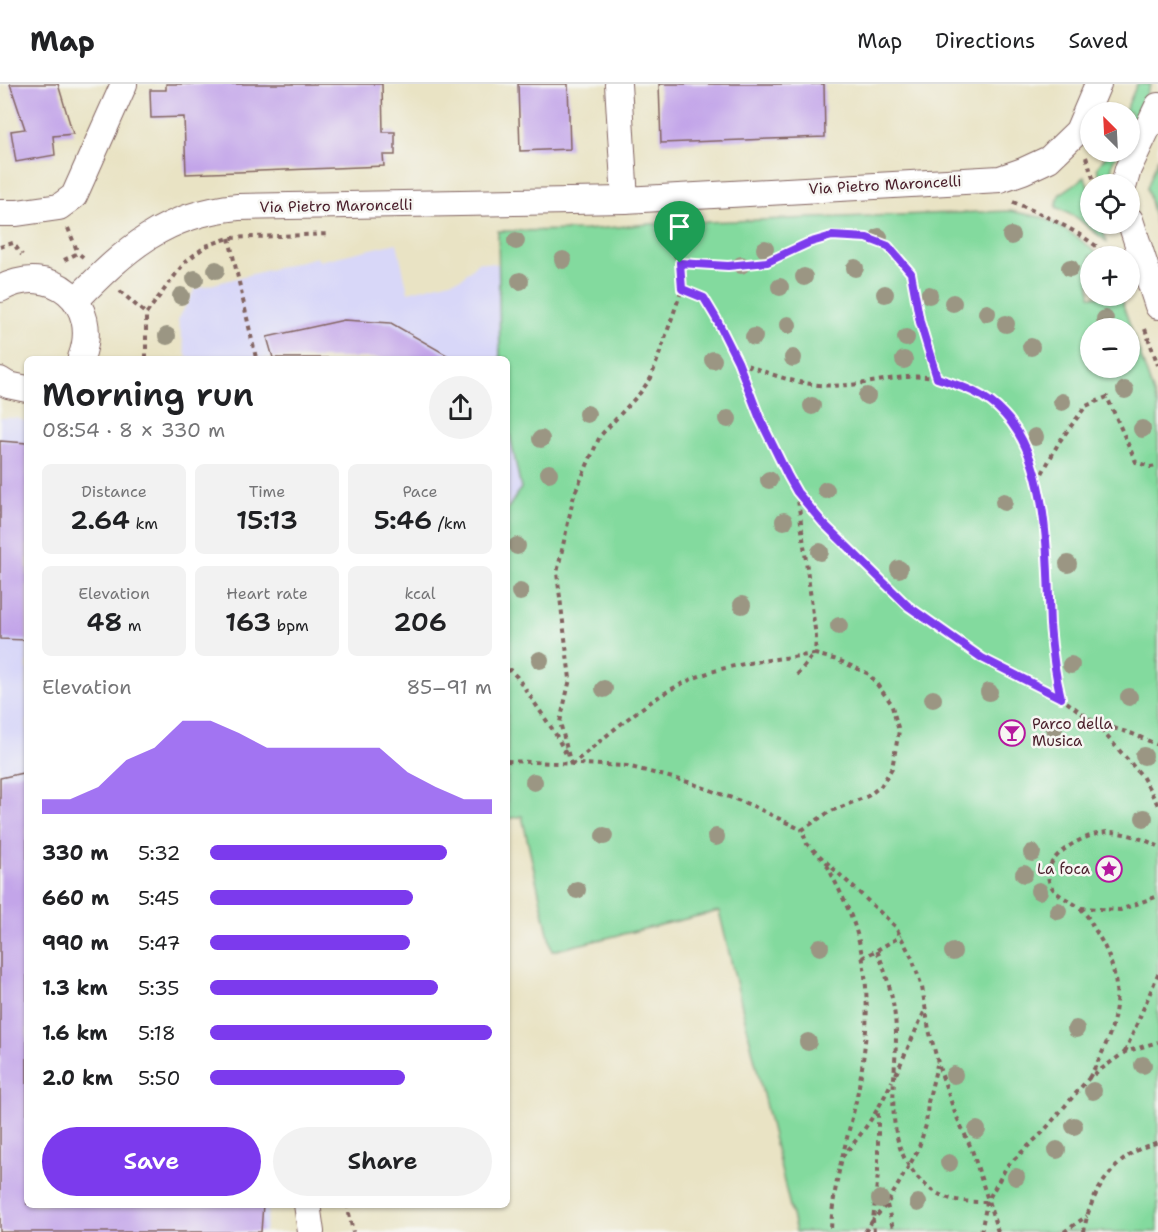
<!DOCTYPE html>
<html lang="en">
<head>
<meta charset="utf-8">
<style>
  :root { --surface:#fff; --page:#f2f2f2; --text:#202124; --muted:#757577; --line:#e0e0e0; --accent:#7c3aed }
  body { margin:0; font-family:"Shantell Sans",sans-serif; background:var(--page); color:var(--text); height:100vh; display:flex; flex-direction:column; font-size:22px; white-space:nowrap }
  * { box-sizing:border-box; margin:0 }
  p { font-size:20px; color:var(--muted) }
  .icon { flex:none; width:33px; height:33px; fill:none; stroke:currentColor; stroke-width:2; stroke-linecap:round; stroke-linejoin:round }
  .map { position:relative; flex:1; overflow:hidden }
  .panel { position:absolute; left:24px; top:272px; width:486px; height:852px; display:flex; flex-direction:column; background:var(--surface); border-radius:9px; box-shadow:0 2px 4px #0004 }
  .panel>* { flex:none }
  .needle { width:39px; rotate:336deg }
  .buttons { position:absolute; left:1080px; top:18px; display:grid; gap:12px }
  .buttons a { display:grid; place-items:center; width:60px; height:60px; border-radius:50%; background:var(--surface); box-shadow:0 2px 4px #0004; font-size:30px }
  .pin { position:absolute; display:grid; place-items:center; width:51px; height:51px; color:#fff; margin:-62px -26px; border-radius:50% 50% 50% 0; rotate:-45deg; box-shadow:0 0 6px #0007 }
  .pin .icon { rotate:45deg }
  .round { display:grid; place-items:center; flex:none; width:63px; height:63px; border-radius:32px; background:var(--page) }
  .overview { display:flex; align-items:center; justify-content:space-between; height:102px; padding:0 18px }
  h1 { font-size:33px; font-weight:600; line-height:45px }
  .metrics { display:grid; grid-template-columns:repeat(3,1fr); gap:9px; height:102px; padding:6px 18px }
  .metrics div { display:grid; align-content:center; border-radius:9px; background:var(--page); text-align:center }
  .metrics b { font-size:26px; font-weight:600 }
  .metrics small { font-size:16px; font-weight:400 }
  .metrics p { font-size:16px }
  .chart { height:168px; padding:12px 18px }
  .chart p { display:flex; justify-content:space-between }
  .chart svg { width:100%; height:108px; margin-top:6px; fill:var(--accent); opacity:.7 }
  .action { display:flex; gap:12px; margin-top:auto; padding:12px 18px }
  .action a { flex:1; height:69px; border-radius:36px; background:var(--accent); color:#fff; font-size:24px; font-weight:600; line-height:69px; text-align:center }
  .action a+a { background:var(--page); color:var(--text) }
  ul { padding:0 18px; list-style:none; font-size:20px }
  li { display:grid; grid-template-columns:96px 72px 1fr; align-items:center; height:45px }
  li i { height:15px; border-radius:8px; background:var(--accent) }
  header { display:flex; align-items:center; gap:36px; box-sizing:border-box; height:84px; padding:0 30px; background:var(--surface); border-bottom:2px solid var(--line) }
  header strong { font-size:28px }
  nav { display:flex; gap:33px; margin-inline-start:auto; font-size:21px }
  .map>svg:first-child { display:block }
</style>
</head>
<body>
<header>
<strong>Map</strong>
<nav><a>Map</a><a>Directions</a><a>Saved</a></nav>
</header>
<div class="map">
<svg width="1158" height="1148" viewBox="0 0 1158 1148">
  <rect width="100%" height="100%" fill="#f6f6f2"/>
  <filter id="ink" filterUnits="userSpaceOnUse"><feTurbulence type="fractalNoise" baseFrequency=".0167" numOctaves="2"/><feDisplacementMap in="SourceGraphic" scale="12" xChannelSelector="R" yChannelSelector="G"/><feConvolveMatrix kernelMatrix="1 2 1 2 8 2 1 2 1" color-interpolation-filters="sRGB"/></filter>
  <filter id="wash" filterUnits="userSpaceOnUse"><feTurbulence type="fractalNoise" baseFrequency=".008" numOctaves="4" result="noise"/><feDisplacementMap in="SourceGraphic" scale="24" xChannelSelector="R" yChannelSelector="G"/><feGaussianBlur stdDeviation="1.35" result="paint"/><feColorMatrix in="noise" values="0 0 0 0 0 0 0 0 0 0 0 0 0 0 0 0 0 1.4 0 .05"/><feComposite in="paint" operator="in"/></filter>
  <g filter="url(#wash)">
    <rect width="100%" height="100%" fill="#e9e3c4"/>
    <g fill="#d8d7f8">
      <polygon points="397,159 408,208 462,194 478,178 498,180 500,274 187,274 178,236 195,205 317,173 319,177"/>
      <polygon points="0,334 16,334 27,338 27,1120 269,1121 265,1148 0,1148"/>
      <polygon points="507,337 521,404 507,426"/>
    </g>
    <g fill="#83da9e" stroke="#667c64" stroke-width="1.5" fill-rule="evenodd">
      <polygon points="1137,0 1151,0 1130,44 1130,28 1125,28"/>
      <polygon points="1109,68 1118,68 1113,77 1109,100 1102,100 1097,84"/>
      <polygon points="1158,74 1158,149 1147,104"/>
      <polygon points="1085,93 1090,109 1090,140 1101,140 1107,158 1077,134 1056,123 1059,111"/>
      <path d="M1010,127L1045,134L1077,153L1100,172H1090V212H1120L1158,322V1148H796L719,827L552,867L522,732L507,735V426L521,404L507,337V274H500L498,147L586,146L648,140ZM1130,244V284H1090V244Z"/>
    </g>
    <g id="blocks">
      <g fill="#c3a5e9">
        <polygon points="10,0 58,0 73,50 53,52 55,71 16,78 11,47 25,45"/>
        <polygon points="166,0 382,0 383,48 395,48 395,71 383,71 384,82 186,90 184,33 151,34 150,6 166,6"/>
        <polygon points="518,0 568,0 570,65 520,67"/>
        <polygon points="659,0 824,0 825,53 661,59"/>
        <polygon points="344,236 391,239 452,274 273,274 267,253"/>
        <polygon points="0,357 27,359 27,556 0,555"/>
        <polygon points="27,688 27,1120 263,1120 261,1148 0,1148 0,694"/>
      </g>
    </g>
  </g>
  <g filter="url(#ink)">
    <use href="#blocks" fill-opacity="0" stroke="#826461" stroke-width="1.5"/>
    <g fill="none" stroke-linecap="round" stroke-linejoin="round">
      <g stroke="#826461" stroke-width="28">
        <g id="street">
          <polyline points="618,0 625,116"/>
          <polyline points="1124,100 1128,85 1158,22"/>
          <polyline points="0,129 17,129 59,123 74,112 124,0"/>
          <polyline points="1130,136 1158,222"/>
          <path d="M0,205C51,177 102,219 81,274"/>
          <path d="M76,216C126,165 164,130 238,123L625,116L1000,95L1023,87L1049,75L1078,47L1098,0"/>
          <polyline points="0,296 8,301 27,305"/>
          <polyline points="307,1120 311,1148"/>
        </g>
      </g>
      <g stroke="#826461" stroke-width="4" stroke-dasharray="4.5 4.5" stroke-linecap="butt">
        <polyline points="1086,73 1095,100"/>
        <path d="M1013,118C1046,132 1082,148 1108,172"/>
        <polyline points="655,140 680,179 682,205 704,214 716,234 738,278 760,335 797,408 823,439 908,522 982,574 1061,614 1094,638 1133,650 1158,661"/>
        <polyline points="68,144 78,169"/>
        <polyline points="229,154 256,274"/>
        <polyline points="0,163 13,159 22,171"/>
        <polyline points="64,176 78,169 83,173"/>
        <polyline points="680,179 728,182 767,178 808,159 832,152 867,154 888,162 911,188 920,238 937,294"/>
        <polyline points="120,207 146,230"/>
        <polyline points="1145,245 1158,281"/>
        <polyline points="146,274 146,230 185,178 206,162 229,154 329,150"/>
        <path d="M739,278C783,295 811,306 858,300C880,297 904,291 926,293C949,294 971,304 988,318C1002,328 1012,339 1021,354C1036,378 1039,406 1042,433C1050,493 1047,554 1061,614"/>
        <polyline points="1038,397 1059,358 1086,322 1107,313 1136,378 1150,383 1158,382"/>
        <polyline points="797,408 816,553 815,570 838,576 869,590 891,619 899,647 892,684 881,702 868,712 829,728 802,746 807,760 895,842 912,874 922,903 929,946 940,986 955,1029 972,1066 998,1148"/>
        <polyline points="507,587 510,586 517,593 555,649 567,672"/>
        <polyline points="797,591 814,570"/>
        <polyline points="1095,639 1142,692 1158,721"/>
        <polyline points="507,677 627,682 688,698 751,721 802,746"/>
        <polyline points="571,681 560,638 570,595 557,489 574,411 600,352 640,309 651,294 682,205"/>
        <path d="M571,681C612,648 655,607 705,590C740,578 778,575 815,570"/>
        <path d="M827,781C836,800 847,820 854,840C873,897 868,959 856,1017C846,1061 832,1103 831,1148"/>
        <polyline points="1081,824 1120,826 1158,812"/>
        <polyline points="877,866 901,852"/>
        <path d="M862,874L877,866C888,894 896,922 896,951C896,998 883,1050 914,1089C936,1116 955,1118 987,1118"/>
        <polyline points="1125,968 1158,890"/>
        <polyline points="896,990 925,926"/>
        <path d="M1089,994C1118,943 1129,902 1097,849C1092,841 1089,833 1082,826C1071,815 1054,813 1049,797C1041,770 1089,748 1110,748C1127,749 1143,755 1158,762"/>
        <path d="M842,1073C863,1049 879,1026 892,997"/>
        <polyline points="347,1120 353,1148"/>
        <polyline points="887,1121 894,1148"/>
        <polyline points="865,1148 873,1136 878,1090 878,1028"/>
        <polyline points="874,1148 873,1136 887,1120 918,1066 926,1041 928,1018 937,981"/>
        <polyline points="981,1148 987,1118 1007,1082 1042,1049 1089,994 1125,968 1158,958"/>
        <polyline points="1064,1148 1087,1132"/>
        <path d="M1084,1148C1088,1116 1108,1083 1136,1067C1142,1063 1151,1061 1158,1058"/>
      </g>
      <use href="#street" stroke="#fff" stroke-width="26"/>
    </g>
    <g fill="#9b9683">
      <circle cx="1011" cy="152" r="9"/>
      <circle cx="879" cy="153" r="9"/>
      <circle cx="516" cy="157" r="9"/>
      <circle cx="765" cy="165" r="9"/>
      <circle cx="563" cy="176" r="9"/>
      <circle cx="741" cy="181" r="9"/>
      <circle cx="855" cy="184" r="9"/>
      <circle cx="1070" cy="184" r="9"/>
      <circle cx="216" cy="186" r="9"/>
      <circle cx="804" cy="193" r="9"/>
      <circle cx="195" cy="195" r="9"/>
      <circle cx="520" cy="197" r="9"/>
      <circle cx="780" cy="203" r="9"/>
      <circle cx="885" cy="210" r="9"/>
      <circle cx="929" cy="211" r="9"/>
      <circle cx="181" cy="212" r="9"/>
      <circle cx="953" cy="219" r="9"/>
      <circle cx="987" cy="229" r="9"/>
      <circle cx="1105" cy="235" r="9"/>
      <circle cx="1006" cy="240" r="9"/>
      <circle cx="788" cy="241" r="9"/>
      <circle cx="167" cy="252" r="9"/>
      <circle cx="754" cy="253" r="9"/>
      <circle cx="906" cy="254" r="9"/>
      <circle cx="1031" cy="263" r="9"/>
      <circle cx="793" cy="274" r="9"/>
      <circle cx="713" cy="276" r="9"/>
      <circle cx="904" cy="276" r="9"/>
      <circle cx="1125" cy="306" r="9"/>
      <circle cx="867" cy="312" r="9"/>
      <circle cx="1062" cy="318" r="9"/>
      <circle cx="812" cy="322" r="9"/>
      <circle cx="587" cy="330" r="9"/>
      <circle cx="728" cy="335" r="9"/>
      <circle cx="1142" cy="345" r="9"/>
      <circle cx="1035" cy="353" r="9"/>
      <circle cx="541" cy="355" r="9"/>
      <circle cx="549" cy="389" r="9"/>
      <circle cx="769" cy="396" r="9"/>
      <circle cx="826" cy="406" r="9"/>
      <circle cx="1004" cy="418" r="9"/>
      <circle cx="784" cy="437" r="9"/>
      <circle cx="517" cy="462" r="9"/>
      <circle cx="820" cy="468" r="9"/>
      <circle cx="1068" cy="480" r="9"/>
      <circle cx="899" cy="485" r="9"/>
      <circle cx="520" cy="508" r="9"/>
      <circle cx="742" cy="521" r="9"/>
      <circle cx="839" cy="542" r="9"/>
      <circle cx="540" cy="576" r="9"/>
      <circle cx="1071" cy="581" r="9"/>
      <circle cx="604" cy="605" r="9"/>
      <circle cx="989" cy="608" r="9"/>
      <circle cx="1129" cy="613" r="9"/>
      <circle cx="933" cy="615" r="9"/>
      <circle cx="1054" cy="644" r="9"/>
      <circle cx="1144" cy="672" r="9"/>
      <circle cx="534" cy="698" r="9"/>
      <circle cx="1144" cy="734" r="9"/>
      <circle cx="604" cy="752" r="9"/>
      <circle cx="716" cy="753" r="9"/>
      <circle cx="1032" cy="769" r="9"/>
      <circle cx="1024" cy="790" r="9"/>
      <circle cx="577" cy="806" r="9"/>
      <circle cx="1039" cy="807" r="9"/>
      <circle cx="1058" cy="827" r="9"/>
      <circle cx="820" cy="863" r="9"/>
      <circle cx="953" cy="868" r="9"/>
      <circle cx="1076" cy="945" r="9"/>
      <circle cx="808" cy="958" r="9"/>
      <circle cx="1143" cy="981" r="9"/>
      <circle cx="954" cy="991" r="9"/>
      <circle cx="1093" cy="1007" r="9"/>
      <circle cx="1074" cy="1042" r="9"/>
      <circle cx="977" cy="1046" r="9"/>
      <circle cx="1057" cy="1066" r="9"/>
      <circle cx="949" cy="1079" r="9"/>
      <circle cx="1016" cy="1093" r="9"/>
      <circle cx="880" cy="1115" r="9"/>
      <circle cx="918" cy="1119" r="9"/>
    </g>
  </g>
  <g fill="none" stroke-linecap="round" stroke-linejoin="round" filter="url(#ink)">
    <g stroke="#fff" stroke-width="12">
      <path id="route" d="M832,152L867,154L888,162L911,189L920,238L937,294C962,302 986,310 1004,330C1050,378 1047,479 1050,541C1052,566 1055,590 1061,614L982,574L908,522L823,439L797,408L788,392L760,335L738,278L716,234L704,214L682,205L680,179L728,182L767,178L808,159Z"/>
    </g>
    <use href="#route" stroke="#7c3aed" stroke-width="8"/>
  </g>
  <defs>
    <g id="bar-ring" transform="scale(1.35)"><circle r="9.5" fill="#f6f6f2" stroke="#b5179e" stroke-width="1.5"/><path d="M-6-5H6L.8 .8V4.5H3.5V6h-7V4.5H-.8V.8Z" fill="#b5179e"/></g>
    <g id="sight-ring" transform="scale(1.35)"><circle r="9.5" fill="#f6f6f2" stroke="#b5179e" stroke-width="1.5"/><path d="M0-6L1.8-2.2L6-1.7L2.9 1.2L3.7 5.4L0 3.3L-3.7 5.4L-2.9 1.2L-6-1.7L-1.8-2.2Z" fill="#b5179e"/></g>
  </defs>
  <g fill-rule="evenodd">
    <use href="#bar-ring" x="1012" y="649"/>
    <use href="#sight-ring" x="1109" y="785"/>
  </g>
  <g text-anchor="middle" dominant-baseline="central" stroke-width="5" stroke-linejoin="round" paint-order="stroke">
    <g font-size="15" fill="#4a1f2b" stroke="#f6f6f2">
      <text transform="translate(885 101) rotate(-3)">Via Pietro Maroncelli</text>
      <text transform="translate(336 122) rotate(-1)">Via Pietro Maroncelli</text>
    </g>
    <g font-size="15" fill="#4a1f2b" stroke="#f6f6f2" text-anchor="start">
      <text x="1032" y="640">Parco della<tspan x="1032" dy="17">Musica</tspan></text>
      <text x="1090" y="785" text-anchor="end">La foca</text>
    </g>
  </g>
</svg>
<div class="buttons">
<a><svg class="needle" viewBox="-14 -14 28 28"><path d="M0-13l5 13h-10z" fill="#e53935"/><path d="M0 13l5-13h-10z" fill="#757577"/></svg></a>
<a><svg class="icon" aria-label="locate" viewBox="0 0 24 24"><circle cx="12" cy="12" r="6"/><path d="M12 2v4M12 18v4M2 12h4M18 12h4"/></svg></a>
<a>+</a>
<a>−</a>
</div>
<div class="pin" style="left:680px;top:179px;background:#1e9e55"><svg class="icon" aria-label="arrive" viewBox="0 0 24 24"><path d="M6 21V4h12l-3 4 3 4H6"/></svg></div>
<section class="panel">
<div class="overview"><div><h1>Morning run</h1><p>08:54 · 8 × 330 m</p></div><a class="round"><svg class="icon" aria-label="share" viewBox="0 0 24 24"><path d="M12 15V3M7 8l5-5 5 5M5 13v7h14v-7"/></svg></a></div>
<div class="metrics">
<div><p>Distance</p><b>2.64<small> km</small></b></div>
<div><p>Time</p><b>15:13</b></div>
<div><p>Pace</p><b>5:46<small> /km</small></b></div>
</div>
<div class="metrics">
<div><p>Elevation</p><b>48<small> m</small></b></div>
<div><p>Heart rate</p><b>163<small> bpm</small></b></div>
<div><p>kcal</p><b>206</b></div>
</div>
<div class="chart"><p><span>Elevation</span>85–91 m</p>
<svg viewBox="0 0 160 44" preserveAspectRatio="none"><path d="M0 44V38L10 38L20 33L30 22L40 17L50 6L60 6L70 11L80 17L90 17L100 17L110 17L120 17L130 27L140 33L150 38L160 38V44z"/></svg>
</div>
<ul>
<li><b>330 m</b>5:32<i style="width:84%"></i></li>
<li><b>660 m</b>5:45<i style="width:72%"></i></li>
<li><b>990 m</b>5:47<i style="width:71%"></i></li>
<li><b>1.3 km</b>5:35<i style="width:81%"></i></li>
<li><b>1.6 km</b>5:18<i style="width:100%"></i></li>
<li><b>2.0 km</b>5:50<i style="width:69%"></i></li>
</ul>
<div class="action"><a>Save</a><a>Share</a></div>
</section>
</div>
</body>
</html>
